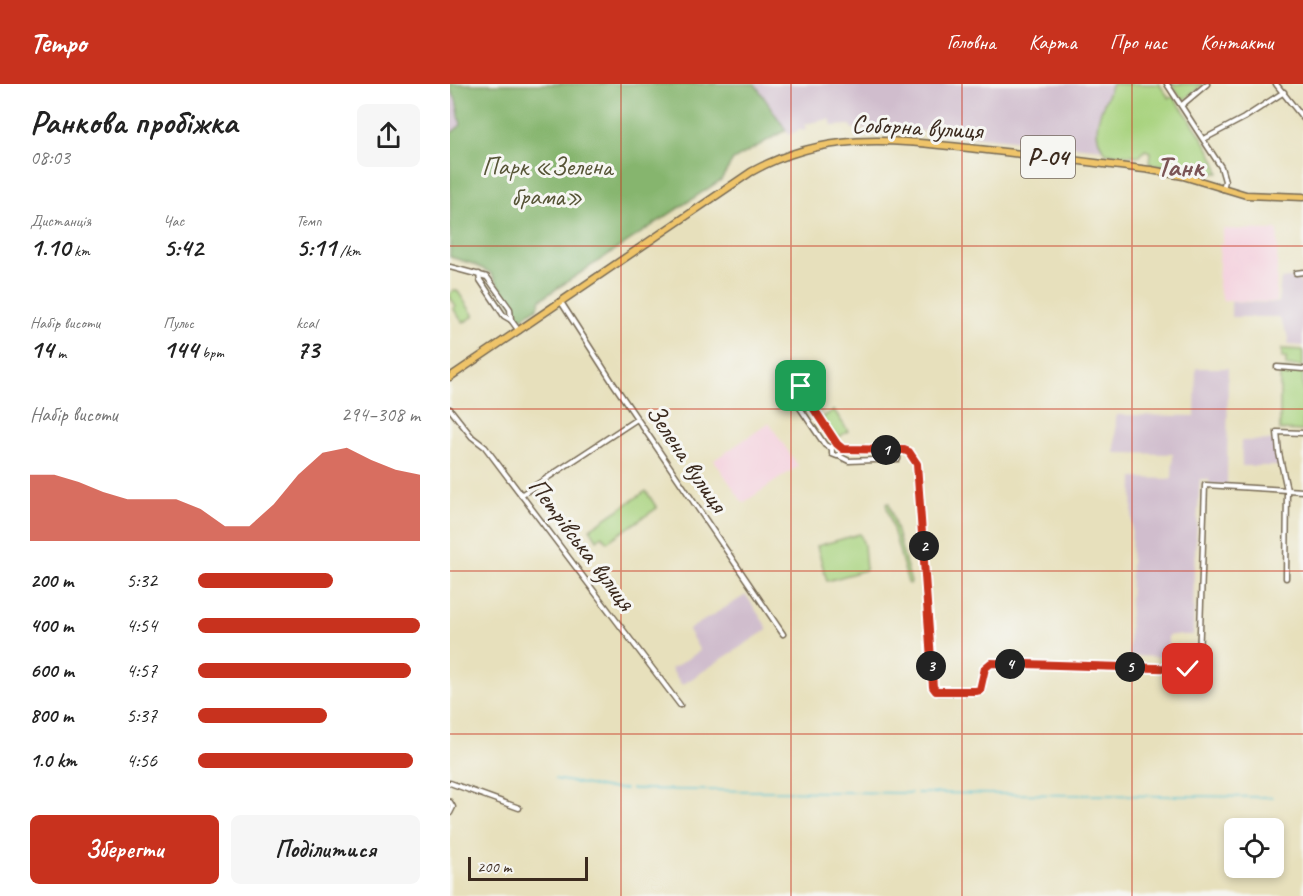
<!DOCTYPE html>
<html lang="uk">
<head>
<meta charset="utf-8">
<style>
  :root { --surface:#fff; --page:#f6f6f6; --text:#222; --muted:#767676; --accent:#c8321e }
  body { margin:0; font-family:Caveat,sans-serif; background:var(--page); color:var(--text); height:100vh; display:flex; flex-direction:column; font-size:22px; white-space:nowrap }
  * { box-sizing:border-box; margin:0 }
  p { font-size:20px; color:var(--muted) }
  .icon { flex:none; width:33px; height:33px; fill:none; stroke:currentColor; stroke-width:2; stroke-linecap:round; stroke-linejoin:round }
  .map { position:relative; flex:1; overflow:hidden }
  .drawer { display:flex; flex-direction:column; background:var(--surface); width:450px }
  .drawer>* { flex:none }
  .buttons { position:absolute; left:774px; top:734px; display:grid; gap:12px }
  .buttons a { display:grid; place-items:center; width:60px; height:60px; border-radius:9px; background:var(--surface); box-shadow:0 3px 9px #0003; font-size:30px }
  .scale { position:absolute; left:18px; bottom:15px; width:120px; box-sizing:border-box; padding-left:6px; border:3px solid #3b2a1e; border-top:0; font-size:16px; line-height:21px; white-space:nowrap; color:#3b2a1e; -webkit-text-stroke:4px #f6f6f2; paint-order:stroke }
  .pin { position:absolute; display:grid; place-items:center; width:51px; height:51px; color:#fff; margin:-26px; border-radius:12px; box-shadow:0 3px 9px #0006 }
  .km { position:absolute; width:30px; height:30px; margin:-15px; border-radius:50%; background:#222; color:#fff; font-size:16px; line-height:30px; text-align:center }
  .round { display:grid; place-items:center; flex:none; width:63px; height:63px; border-radius:9px; background:var(--page) }
  .overview { display:flex; align-items:center; justify-content:space-between; height:102px; padding:0 30px }
  h1 { font-size:33px; font-weight:700; line-height:45px }
  .metrics { display:grid; grid-template-columns:repeat(3,1fr); gap:9px; height:102px; padding:6px 30px }
  .metrics div { display:grid; align-content:center }
  .metrics b { font-size:26px; font-weight:700 }
  .metrics small { font-size:16px; font-weight:400 }
  .metrics p { font-size:16px }
  .chart { height:168px; padding:12px 30px }
  .chart p { display:flex; justify-content:space-between }
  .chart svg { width:100%; height:108px; margin-top:6px; fill:var(--accent); opacity:.7 }
  .primary-button { display:flex; gap:12px; margin-top:auto; padding:12px 30px }
  .primary-button a { flex:1; height:69px; border-radius:9px; background:var(--accent); color:#fff; font-size:24px; font-weight:700; line-height:69px; text-align:center }
  .primary-button a+a { background:var(--page); color:var(--text) }
  ul { padding:0 30px; list-style:none; font-size:20px }
  li { display:grid; grid-template-columns:96px 72px 1fr; align-items:center; height:45px }
  li i { height:15px; border-radius:8px; background:var(--accent) }
  header { display:flex; align-items:center; gap:36px; box-sizing:border-box; height:84px; padding:0 30px; background:var(--accent); color:#fff }
  header strong { font-size:28px }
  nav { display:flex; gap:33px; margin-inline-start:auto; font-size:21px }
  main { display:flex; flex:1; min-height:0 }
  .map>svg:first-child { display:block }
</style>
</head>
<body>
<header>
<strong>Tempo</strong>
<nav><a>Головна</a><a>Карта</a><a>Про нас</a><a>Контакти</a></nav>
</header>
<main>
<section class="drawer">
<div class="overview"><div><h1>Ранкова пробіжка</h1><p>08:03</p></div><a class="round"><svg class="icon" aria-label="share" viewBox="0 0 24 24"><path d="M12 15V3M7 8l5-5 5 5M5 13v7h14v-7"/></svg></a></div>
<div class="metrics">
<div><p>Дистанція</p><b>1.10<small> km</small></b></div>
<div><p>Час</p><b>5:42</b></div>
<div><p>Темп</p><b>5:11<small> /km</small></b></div>
</div>
<div class="metrics">
<div><p>Набір висоти</p><b>14<small> m</small></b></div>
<div><p>Пульс</p><b>144<small> bpm</small></b></div>
<div><p>kcal</p><b>73</b></div>
</div>
<div class="chart"><p><span>Набір висоти</span>294–308 m</p>
<svg viewBox="0 0 160 44" preserveAspectRatio="none"><path d="M0 44V17L10 17L20 20L30 24L40 27L50 27L60 27L70 31L80 38L90 38L100 29L110 17L120 8L130 6L140 11L150 15L160 17V44z"/></svg>
</div>
<ul>
<li><b>200 m</b>5:32<i style="width:61%"></i></li>
<li><b>400 m</b>4:54<i style="width:100%"></i></li>
<li><b>600 m</b>4:57<i style="width:96%"></i></li>
<li><b>800 m</b>5:37<i style="width:58%"></i></li>
<li><b>1.0 km</b>4:56<i style="width:97%"></i></li>
</ul>
<div class="primary-button"><a>Зберегти</a><a>Поділитися</a></div>
</section>
<div class="map">
<svg width="853" height="812" viewBox="0 0 853 812">
  <rect width="100%" height="100%" fill="#f6f6f2"/>
  <filter id="ink" filterUnits="userSpaceOnUse"><feTurbulence type="fractalNoise" baseFrequency=".0167" numOctaves="2"/><feDisplacementMap in="SourceGraphic" scale="12" xChannelSelector="R" yChannelSelector="G"/><feConvolveMatrix kernelMatrix="1 2 1 2 8 2 1 2 1" color-interpolation-filters="sRGB"/></filter>
  <filter id="wash" filterUnits="userSpaceOnUse"><feTurbulence type="fractalNoise" baseFrequency=".008" numOctaves="4" result="noise"/><feDisplacementMap in="SourceGraphic" scale="24" xChannelSelector="R" yChannelSelector="G"/><feGaussianBlur stdDeviation="1.35" result="paint"/><feColorMatrix in="noise" values="0 0 0 0 0 0 0 0 0 0 0 0 0 0 0 0 0 1.4 0 .05"/><feComposite in="paint" operator="in"/></filter>
  <g filter="url(#wash)">
    <rect width="100%" height="100%" fill="#e7e0bc"/>
    <g fill="#f4cfdd">
      <polygon points="773,145 828,146 826,218 773,217 768,203 770,159 773,159"/>
      <polygon points="319,339 348,382 293,419 264,376"/>
    </g>
    <g fill="#d0bdcd">
      <polygon points="305,0 662,0 647,36 648,53 653,65 438,44 402,45 401,41 382,42 380,35 354,40 356,45 353,47 351,45 339,51"/>
      <polygon points="0,5 6,15 11,42 0,50"/>
      <polygon points="847,193 853,203 853,262 838,261 839,254 829,233 781,233 781,218 828,219 831,195"/>
      <polygon points="746,284 778,284 777,401 759,400 759,395 750,395 744,485 743,551 718,551 718,573 679,572 683,394 722,395 723,370 665,369 666,331 745,332"/>
      <polygon points="826,356 830,382 792,382 791,357"/>
      <polygon points="296,511 318,545 232,601 221,585 250,567 238,546"/>
    </g>
    <g fill="#a9d37f" stroke="#727e4e" stroke-width="1.5">
      <path d="M662,0H709L719,14L723,13C738,31 763,66 769,89H754V92L734,80L718,82L699,80L700,68L695,66L690,72L656,69C637,47 653,23 662,0Z"/>
      <polygon points="722,0 753,0 735,15 732,15"/>
      <polygon points="4,206 7,206 24,232 13,239 3,224 6,222 0,213 0,209"/>
      <polygon points="832,265 853,266 853,282 836,282 836,274 832,274"/>
      <polygon points="830,286 853,287 853,347 830,346"/>
      <polygon points="384,326 398,347 386,355 372,334"/>
      <polygon points="196,407 207,424 157,458 152,452 147,456 140,445"/>
      <polygon points="439,419 461,498 460,500 458,499 436,420"/>
      <polygon points="410,450 414,461 416,486 377,497 367,462"/>
    </g>
    <polygon fill="#86b56e" stroke="#607046" stroke-width="1.5" points="0,0 305,0 336,46 283,76 271,96 91,215 88,223 71,235 41,189 23,180 0,173 0,50 11,41 6,15 0,5"/>
    <g fill="none" stroke-linecap="round" stroke-linejoin="round">
      <g stroke="#56c1d0" stroke-width="1.5">
        <polyline points="105,695 155,704 175,705"/>
        <polyline points="181,705 461,709"/>
        <polyline points="467,709 822,713"/>
      </g>
    </g>
  </g>
  <g filter="url(#ink)">
    <g fill="none" stroke-linecap="round" stroke-linejoin="round">
      <g stroke="#776a55" stroke-width="7">
        <g id="street">
          <polyline points="717,0 771,83 775,97 773,105"/>
          <polyline points="826,0 853,34"/>
          <polyline points="732,21 757,0"/>
          <polyline points="754,55 794,34 834,8"/>
          <polyline points="0,183 37,193 60,225 61,236"/>
          <polyline points="846,189 853,188"/>
          <polyline points="29,190 30,196 54,232 61,236 69,247"/>
          <polyline points="111,218 161,296 333,550"/>
          <polyline points="827,283 853,285"/>
          <polyline points="351,302 354,310 387,360"/>
          <polyline points="354,310 346,318 375,361 381,364"/>
          <polyline points="0,325 22,353 35,363 230,621"/>
          <polyline points="393,365 392,369 387,372 382,370 382,363 387,360 396,366 454,366 459,368 467,380 483,603 489,609 523,608 530,606 535,584 541,579 745,584 749,576 755,401 853,407"/>
          <polyline points="389,372 399,377 448,375 448,366"/>
          <polyline points="71,411 187,335"/>
          <polyline points="836,494 837,406 829,369 827,348 853,349"/>
          <polyline points="0,699 69,724"/>
          <polyline points="0,718 3,723 0,729"/>
        </g>
      </g>
      <g stroke="#776a55" stroke-width="9">
        <path id="primary" d="M0,293L301,88C381,44 451,57 537,66C592,72 646,79 701,86L733,92L796,111L853,113"/>
      </g>
      <use href="#street" stroke="#fff" stroke-width="4"/>
      <use href="#primary" stroke="#efc469" stroke-width="6"/>
    </g>
  </g>
  <g fill="none" stroke-linecap="round" stroke-linejoin="round" filter="url(#ink)">
    <g stroke="#fff" stroke-width="12">
      <polyline id="route" points="351,302 354,310 387,360 393,365 454,366 459,368 467,380 483,603 486,607 526,607 530,606 535,584 541,579 738,585"/>
    </g>
    <use href="#route" stroke="#c8321e" stroke-width="8"/>
  </g>
  <path fill="none" stroke="#c8321e" stroke-width="1.5" stroke-opacity="0.55" d="M171,0V812M341,0V812M512,0V812M682,0V812M0,162H853M0,325H853M0,487H853M0,650H853"/>
  <g text-anchor="middle" dominant-baseline="central" stroke-width="6" stroke-linejoin="round" paint-order="stroke">
    <rect fill="#f6f6f2" stroke="#73675e" stroke-width="1.5" x="571" y="52" width="54" height="42" rx="4.5"/>
    <g font-size="24" font-weight="bold" fill="#3b2a1e">
      <text x="598" y="73">Р-04</text>
    </g>
    <g font-size="26" fill="#3b2a1e" stroke="#f6f6f2">
      <text transform="translate(467 43) rotate(3)">Соборна вулиця</text>
      <text transform="translate(237 374) rotate(56)">Зелена вулиця</text>
      <text transform="translate(132 460) rotate(53)">Петрівська вулиця</text>
    </g>
    <g font-size="26" fill="#565436" stroke="#f6f6f2">
      <text x="97" y="82">Парк «Зелена<tspan x="97" dy="30">брама»</tspan></text>
    </g>
    <g font-size="28" font-weight="bold" fill="#7b5455" stroke="#f6f6f2">
      <text x="730" y="82">Танк</text>
    </g>
  </g>
</svg>
<div class="buttons">
<a><svg class="icon" aria-label="locate" viewBox="0 0 24 24"><circle cx="12" cy="12" r="6"/><path d="M12 2v4M12 18v4M2 12h4M18 12h4"/></svg></a>
</div>
<div class="scale">200 m</div>
<div class="pin" style="left:351px;top:302px;background:#1e9e55"><svg class="icon" aria-label="arrive" viewBox="0 0 24 24"><path d="M6 21V4h12l-3 4 3 4H6"/></svg></div>
<div class="pin" style="left:738px;top:585px;background:#d93025"><svg class="icon" aria-label="check" viewBox="0 0 24 24"><path d="M5 12l5 5 9-10"/></svg></div>
<b class="km" style="left:436px;top:366px">1</b>
<b class="km" style="left:474px;top:462px">2</b>
<b class="km" style="left:481px;top:582px">3</b>
<b class="km" style="left:560px;top:580px">4</b>
<b class="km" style="left:680px;top:583px">5</b>
</div>
</main>
</body>
</html>
